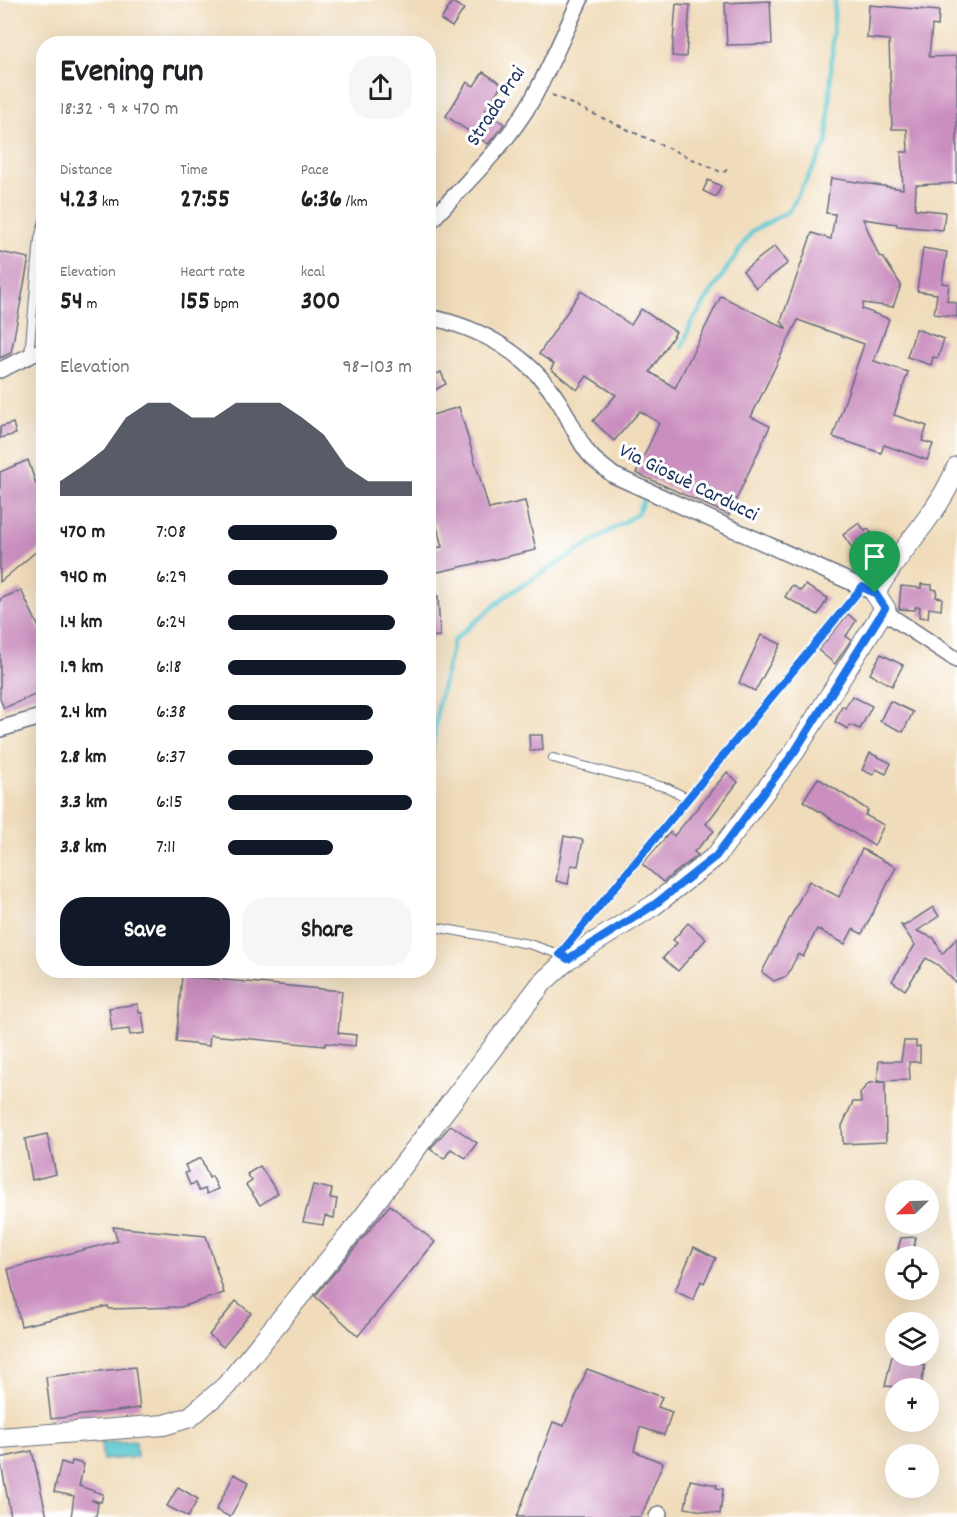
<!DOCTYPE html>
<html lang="en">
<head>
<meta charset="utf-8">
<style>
  :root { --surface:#fff; --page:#f6f6f6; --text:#202124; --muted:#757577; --accent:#111827 }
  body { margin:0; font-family:Dekko,sans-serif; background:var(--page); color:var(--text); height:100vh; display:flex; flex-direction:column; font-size:22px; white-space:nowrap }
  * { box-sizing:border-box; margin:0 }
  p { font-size:20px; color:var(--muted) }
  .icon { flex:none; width:33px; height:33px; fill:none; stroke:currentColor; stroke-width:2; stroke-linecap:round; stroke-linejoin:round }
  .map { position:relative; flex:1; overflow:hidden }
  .side { position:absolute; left:36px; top:36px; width:400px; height:942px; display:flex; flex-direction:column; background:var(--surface); border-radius:24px; box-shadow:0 6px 24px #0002 }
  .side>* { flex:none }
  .needle { width:39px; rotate:247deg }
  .tools { position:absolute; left:885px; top:1180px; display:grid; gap:12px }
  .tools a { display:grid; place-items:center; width:54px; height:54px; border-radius:50%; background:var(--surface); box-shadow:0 6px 24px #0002; font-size:30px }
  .pin { position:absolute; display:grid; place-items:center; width:51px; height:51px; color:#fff; margin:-62px -26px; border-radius:50% 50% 50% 0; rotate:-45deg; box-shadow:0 0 6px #0007 }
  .pin .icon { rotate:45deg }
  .round { display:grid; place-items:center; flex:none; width:63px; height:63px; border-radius:24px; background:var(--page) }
  .summary { display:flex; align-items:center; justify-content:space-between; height:102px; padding:0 24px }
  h1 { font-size:33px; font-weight:800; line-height:45px }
  .stats { display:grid; grid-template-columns:repeat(3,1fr); gap:9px; height:102px; padding:6px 24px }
  .stats div { display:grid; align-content:center }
  .stats b { font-size:26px; font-weight:800 }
  .stats small { font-size:16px; font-weight:400 }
  .stats p { font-size:16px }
  .chart { height:168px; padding:12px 24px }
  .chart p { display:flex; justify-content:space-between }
  .chart svg { width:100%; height:108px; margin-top:6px; fill:var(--accent); opacity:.7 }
  .cta { display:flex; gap:12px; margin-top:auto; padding:12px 24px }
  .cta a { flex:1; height:69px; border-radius:24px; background:var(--accent); color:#fff; font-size:24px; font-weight:800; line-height:69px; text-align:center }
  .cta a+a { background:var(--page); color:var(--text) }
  ul { padding:0 24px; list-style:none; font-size:20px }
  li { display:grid; grid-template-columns:96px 72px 1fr; align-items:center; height:45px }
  li i { height:15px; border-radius:8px; background:var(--accent) }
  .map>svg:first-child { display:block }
</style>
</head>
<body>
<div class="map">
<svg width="957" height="1517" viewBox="0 0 957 1517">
  <rect width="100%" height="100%" fill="#fff"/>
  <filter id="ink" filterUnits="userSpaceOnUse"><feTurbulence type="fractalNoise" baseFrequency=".0167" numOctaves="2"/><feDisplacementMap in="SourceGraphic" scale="12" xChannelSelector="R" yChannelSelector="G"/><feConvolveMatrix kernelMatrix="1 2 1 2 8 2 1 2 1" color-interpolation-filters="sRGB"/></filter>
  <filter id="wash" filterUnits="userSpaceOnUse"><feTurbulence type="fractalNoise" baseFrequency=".008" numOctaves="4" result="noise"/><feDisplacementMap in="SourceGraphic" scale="24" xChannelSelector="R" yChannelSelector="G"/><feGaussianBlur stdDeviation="1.35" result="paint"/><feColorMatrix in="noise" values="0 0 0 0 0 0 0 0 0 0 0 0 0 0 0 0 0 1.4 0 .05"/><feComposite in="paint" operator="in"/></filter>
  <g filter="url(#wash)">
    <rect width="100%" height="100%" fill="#f0dcba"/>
    <polygon fill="#58c5cf" stroke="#3a7a96" stroke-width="1.5" points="136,1441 137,1457 103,1460 101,1443"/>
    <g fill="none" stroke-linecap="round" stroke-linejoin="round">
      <g stroke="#58c5cf" stroke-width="4.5">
        <polyline points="682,348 691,323 752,231 789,211 827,143 835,0"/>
        <polyline points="429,774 438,705 454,640 507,595 637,514 643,501"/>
      </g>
    </g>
    <g id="blocks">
      <g fill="#cb8fbf">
        <polygon points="770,1 772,44 727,45 725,3"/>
        <polygon points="452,2 464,9 452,27 441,20"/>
        <polygon points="676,4 690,5 686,57 672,56"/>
        <polygon points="869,5 939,11 938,26 932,25 929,57 957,56 957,183 916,185 915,209 945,212 943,230 897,226 897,224 863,219 879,256 883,257 901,285 893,307 863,303 862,309 889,319 874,361 908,372 894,415 927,426 922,441 933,444 927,460 884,445 881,453 833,437 864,344 798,320 751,417 770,426 729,515 636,473 659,423 640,411 614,441 593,421 616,395 587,376 577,390 551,369 554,364 539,354 581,291 631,325 641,309 676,332 650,372 675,388 721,296 787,329 781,321 812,233 831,239 835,214 826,213 831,178 903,189 901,152 908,152 907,129 892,129 889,40 867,38"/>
        <polygon points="483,72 502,84 485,111 504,124 488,144 446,116 467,82 474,86"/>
        <polygon points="708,180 721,186 716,197 703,191"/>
        <polygon points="775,246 788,263 756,288 743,271"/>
        <polygon points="923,248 947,252 942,283 949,284 947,301 957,303 957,317 934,314 937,294 917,291"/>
        <polygon points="0,252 29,258 11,353 0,358"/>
        <polygon points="916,329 944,339 938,358 933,357 931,365 907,357"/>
        <polygon points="441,372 446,384 429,393 429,377"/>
        <polygon points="459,407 489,509 525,501 536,550 429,574 429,548 442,547 436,523 429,525 429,416"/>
        <polygon points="13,423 16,434 0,438 0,427"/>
        <polygon points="28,460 36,484 44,478 44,545 0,582 0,472"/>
        <polygon points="859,523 865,531 868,529 878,542 873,545 879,553 876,555 879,558 866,568 843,535"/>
        <polygon points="921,584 932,585 932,589 937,590 936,597 942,598 941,610 929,608 928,618 919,617 920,607 915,607 915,610 899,609 901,586 921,588"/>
        <polygon points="792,585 801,591 805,585 828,598 818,615 785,597"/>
        <polygon points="21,590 44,638 44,691 4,708 0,699 0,599"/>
        <polygon points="429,596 438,596 440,636 429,637"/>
        <polygon points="848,614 856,621 846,636 851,640 835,664 818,650"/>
        <polygon points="761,635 781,644 755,691 739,683"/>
        <polygon points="881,654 903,665 892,686 870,674"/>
        <polygon points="852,696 872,706 860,729 850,725 848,729 835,722 842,706 845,708"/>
        <polygon points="890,701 913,712 903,732 880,721"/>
        <polygon points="529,735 542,735 543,750 530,751"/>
        <polygon points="870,753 891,763 886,774 876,769 873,775 862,770"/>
        <polygon points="727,772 738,782 706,824 714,831 694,852 698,855 663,882 642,864 670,832 674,836"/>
        <polygon points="818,778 868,810 865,815 884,825 874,846 803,801"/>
        <polygon points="564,836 583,840 578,866 571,865 568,884 556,881"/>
        <polygon points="862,849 896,867 862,934 853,929 845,944 817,929 803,957 798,954 787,976 774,981 762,972 809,881 839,897"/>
        <polygon points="933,907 939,916 917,931 934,938 942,954 957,938 957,984 938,965 926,958 905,990 892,981 915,945 901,925 904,926"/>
        <polygon points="688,923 706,939 678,971 663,958 677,943 673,940"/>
        <polygon points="182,976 342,991 338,1033 356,1035 355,1046 326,1043 325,1046 210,1035 209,1046 176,1042"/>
        <polygon points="138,1004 139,1013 142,1013 145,1033 130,1035 129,1029 112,1031 109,1008"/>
        <polygon points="904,1041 916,1041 916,1047 920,1046 920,1062 909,1062 910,1080 877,1081 879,1061 901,1061"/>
        <polygon points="885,1082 886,1142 843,1144 842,1126 853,1102 861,1102 860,1093 869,1083"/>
        <polygon points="451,1125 477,1143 466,1158 451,1149 444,1159 430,1149"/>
        <polygon points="47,1134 56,1174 32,1180 25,1139"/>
        <polygon points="201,1158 209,1178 212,1176 218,1189 207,1194 205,1189 199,1191 195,1183 190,1185 185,1173 188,1172 185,1165"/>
        <polygon points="260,1166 278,1193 260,1205 246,1185 252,1181 247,1174"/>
        <polygon points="313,1185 332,1189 330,1198 337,1199 334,1218 325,1216 323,1225 303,1222"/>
        <polygon points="390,1205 435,1242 358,1336 315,1296"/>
        <polygon points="113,1227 206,1236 224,1293 181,1307 109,1309 108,1306 21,1326 8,1269 118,1241"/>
        <polygon points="916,1237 912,1257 896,1257 901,1238"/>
        <polygon points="694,1247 716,1258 704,1283 701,1281 693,1300 675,1291"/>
        <polygon points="236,1301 251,1313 223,1347 209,1335"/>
        <polygon points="892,1356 924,1356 922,1365 925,1366 920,1389 885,1386"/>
        <polygon points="135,1367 140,1408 51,1419 46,1377"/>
        <polygon points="587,1369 662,1397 658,1407 672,1412 664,1435 640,1427 634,1451 663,1463 641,1517 517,1517 553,1422 564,1426"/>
        <polygon points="32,1451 47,1517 11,1517 0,1458"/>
        <polygon points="72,1461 84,1464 79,1486 103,1494 101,1502 91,1500 98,1503 96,1517 71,1517 74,1496 54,1492 61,1462 71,1465"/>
        <polygon points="234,1474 249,1482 230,1517 216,1510"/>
        <polygon points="690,1480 717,1485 716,1488 723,1489 720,1514 685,1508"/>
        <polygon points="178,1487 198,1499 188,1517 167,1506"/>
      </g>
    </g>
  </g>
  <g filter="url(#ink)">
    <use href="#blocks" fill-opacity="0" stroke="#666c7e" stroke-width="1.5"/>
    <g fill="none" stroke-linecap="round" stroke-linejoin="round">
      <g stroke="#666c7e" stroke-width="10">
        <g id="service">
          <polyline points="29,357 39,238 44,220"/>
          <polyline points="553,758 668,788 687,798"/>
          <polyline points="429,926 529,944 562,955"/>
          <polyline points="560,954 862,587"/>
        </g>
      </g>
      <g stroke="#666c7e" stroke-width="18">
        <g id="minor">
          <path d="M429,223C465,183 505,147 532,100C550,68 564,33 580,0"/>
          <path d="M429,317C482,328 529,355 559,402C569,417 575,435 586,450C592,460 604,467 613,475L875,593"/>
          <polyline points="0,370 44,349"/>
          <polyline points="885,608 892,617 957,660"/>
          <polyline points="0,729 44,716"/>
          <polyline points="657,1517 659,1514"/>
        </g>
      </g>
      <g stroke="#666c7e" stroke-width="22">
        <path id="tertiary" d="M0,1438L164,1425L190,1417L226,1386L356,1227L542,983L568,959L654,905L716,856L795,751L885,608L875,593C899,549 939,514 957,467"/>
      </g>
      <polyline stroke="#666c7e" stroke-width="2" stroke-dasharray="4.5 4.5" stroke-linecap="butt" points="552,95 723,173 730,167"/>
      <use href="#service" stroke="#fff" stroke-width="8"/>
      <use href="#minor" stroke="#fff" stroke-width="15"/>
      <use href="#tertiary" stroke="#fff" stroke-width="20"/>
    </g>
  </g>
  <g fill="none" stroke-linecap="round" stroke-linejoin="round" filter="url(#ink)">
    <g stroke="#fff" stroke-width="12">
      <polygon id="route" points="862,587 875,593 885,608 795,751 716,856 654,905 568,959 560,954"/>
    </g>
    <use href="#route" stroke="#1a73e8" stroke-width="8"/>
  </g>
  <g text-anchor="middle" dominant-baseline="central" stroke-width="6" stroke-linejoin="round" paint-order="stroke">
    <g font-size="21" fill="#1b2f5e" stroke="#fff">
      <text transform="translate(497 107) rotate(-57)">Strada Prai</text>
      <text transform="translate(688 484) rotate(26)">Via Giosuè Carducci</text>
    </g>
  </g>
</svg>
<div class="tools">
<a><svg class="needle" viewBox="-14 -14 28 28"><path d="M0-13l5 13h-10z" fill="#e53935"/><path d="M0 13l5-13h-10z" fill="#757577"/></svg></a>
<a><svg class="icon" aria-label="locate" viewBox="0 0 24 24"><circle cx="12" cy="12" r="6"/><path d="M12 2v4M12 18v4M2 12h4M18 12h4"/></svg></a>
<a><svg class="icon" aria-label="layers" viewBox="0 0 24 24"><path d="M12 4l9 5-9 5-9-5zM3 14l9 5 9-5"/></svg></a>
<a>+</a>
<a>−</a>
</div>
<div class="pin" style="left:875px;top:593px;background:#1e9e55"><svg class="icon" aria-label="arrive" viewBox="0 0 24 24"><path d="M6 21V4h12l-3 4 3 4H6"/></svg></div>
<section class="side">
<div class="summary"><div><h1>Evening run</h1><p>18:32 · 9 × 470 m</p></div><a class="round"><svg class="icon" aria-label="share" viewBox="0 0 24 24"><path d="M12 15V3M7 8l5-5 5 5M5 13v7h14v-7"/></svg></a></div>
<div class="stats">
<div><p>Distance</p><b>4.23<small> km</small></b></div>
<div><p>Time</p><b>27:55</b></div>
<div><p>Pace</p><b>6:36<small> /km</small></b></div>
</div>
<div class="stats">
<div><p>Elevation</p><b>54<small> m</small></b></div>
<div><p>Heart rate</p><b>155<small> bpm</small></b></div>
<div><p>kcal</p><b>300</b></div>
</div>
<div class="chart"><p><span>Elevation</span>98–103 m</p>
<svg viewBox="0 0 160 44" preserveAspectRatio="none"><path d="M0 44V38L10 32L20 25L30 12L40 6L50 6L60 12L70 12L80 6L90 6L100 6L110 12L120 19L130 32L140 38L150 38L160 38V44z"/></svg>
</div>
<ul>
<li><b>470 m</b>7:08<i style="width:59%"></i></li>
<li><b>940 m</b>6:29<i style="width:87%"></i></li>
<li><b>1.4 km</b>6:24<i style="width:91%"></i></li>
<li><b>1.9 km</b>6:18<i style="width:97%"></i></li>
<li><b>2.4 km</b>6:38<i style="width:79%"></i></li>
<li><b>2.8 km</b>6:37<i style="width:79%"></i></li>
<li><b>3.3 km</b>6:15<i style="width:100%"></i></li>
<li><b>3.8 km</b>7:11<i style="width:57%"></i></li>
</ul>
<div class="cta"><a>Save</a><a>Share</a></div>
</section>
</div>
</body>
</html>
